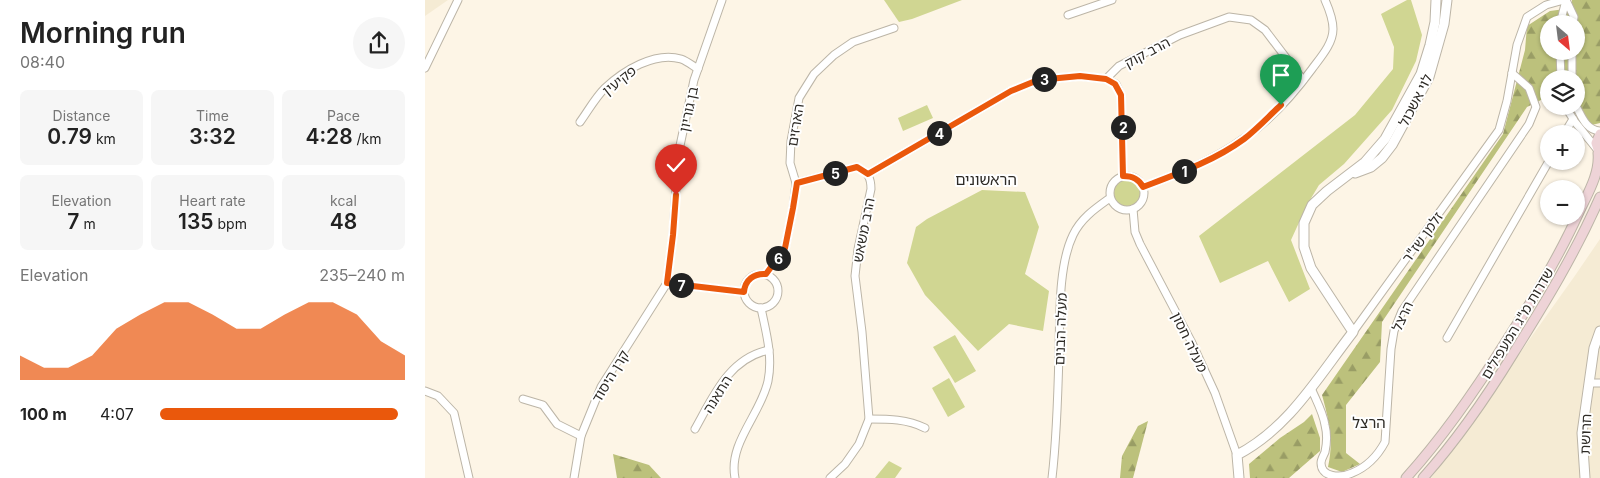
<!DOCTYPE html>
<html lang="en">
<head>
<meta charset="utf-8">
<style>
  :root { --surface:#fff; --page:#f6f6f6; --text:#222; --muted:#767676; --accent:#ea580c }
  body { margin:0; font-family:Inter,"Noto Sans Hebrew",sans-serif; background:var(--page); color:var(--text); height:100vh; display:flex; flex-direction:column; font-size:19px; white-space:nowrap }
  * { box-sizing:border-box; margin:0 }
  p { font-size:16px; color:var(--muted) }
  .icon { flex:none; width:28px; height:28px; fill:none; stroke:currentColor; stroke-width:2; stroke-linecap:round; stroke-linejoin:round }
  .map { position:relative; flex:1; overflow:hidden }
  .sheet { display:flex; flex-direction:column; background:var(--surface); width:425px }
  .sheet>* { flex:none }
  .needle { width:32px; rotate:152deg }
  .buttons { position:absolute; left:1115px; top:15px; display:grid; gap:10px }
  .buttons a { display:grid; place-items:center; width:45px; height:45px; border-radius:50%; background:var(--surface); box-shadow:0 1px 4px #0004; font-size:25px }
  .pin { position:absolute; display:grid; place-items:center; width:42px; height:42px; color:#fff; margin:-51px -21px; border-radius:50% 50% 50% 0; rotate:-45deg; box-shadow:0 0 5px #0007 }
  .pin .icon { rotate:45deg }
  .km { position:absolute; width:25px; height:25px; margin:-12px; border-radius:50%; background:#222; color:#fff; font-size:14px; line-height:25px; text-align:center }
  .round { display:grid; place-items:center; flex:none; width:52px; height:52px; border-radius:26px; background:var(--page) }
  .head { display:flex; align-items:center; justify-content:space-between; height:85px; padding:0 20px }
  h1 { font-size:28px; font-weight:600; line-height:38px }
  .metrics { display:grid; grid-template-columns:repeat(3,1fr); gap:8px; height:85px; padding:5px 20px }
  .metrics div { display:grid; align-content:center; border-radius:8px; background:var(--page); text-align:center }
  .metrics b { font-size:21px; font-weight:600 }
  .metrics small { font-size:14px; font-weight:400 }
  .metrics p { font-size:14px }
  .chart { height:140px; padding:10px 20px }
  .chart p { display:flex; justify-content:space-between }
  .chart svg { width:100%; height:90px; margin-top:5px; fill:var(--accent); opacity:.7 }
  ul { padding:0 20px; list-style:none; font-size:16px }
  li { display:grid; grid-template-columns:80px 60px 1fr; align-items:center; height:38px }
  li i { height:12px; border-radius:6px; background:var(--accent) }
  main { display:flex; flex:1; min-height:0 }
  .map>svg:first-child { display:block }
</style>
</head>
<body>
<main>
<section class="sheet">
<div class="head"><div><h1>Morning run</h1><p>08:40</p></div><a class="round"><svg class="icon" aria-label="share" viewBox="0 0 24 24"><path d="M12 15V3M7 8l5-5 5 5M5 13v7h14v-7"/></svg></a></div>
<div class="metrics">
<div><p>Distance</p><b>0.79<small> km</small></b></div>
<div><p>Time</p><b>3:32</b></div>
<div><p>Pace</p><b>4:28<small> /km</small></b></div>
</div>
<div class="metrics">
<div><p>Elevation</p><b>7<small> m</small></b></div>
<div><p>Heart rate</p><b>135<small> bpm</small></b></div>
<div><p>kcal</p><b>48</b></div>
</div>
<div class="chart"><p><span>Elevation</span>235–240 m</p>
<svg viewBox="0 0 160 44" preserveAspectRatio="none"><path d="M0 44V32L10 38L20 38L30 32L40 19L50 12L60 6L70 6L80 12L90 19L100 19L110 12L120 6L130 6L140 12L150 25L160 32V44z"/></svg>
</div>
<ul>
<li><b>100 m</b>4:07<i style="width:97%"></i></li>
</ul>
</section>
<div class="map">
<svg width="1175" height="478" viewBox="0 0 1175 478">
  <defs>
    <pattern id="forest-firs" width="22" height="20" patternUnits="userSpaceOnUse" patternTransform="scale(1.25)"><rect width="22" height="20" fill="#bcc17c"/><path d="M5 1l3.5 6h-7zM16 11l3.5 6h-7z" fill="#999d65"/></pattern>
  </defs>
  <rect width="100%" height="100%" fill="#fdf5e6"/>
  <g fill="#f5ebd4">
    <polygon points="0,0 23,0 0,16"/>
    <polygon points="1175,239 1175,478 1006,478 1149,277"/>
  </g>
  <g fill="url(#forest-firs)" fill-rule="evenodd">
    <path d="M1147,0H1175V123L1167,125L1140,106H1151V79H1124V96L1102,107L957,322L955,362L921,405V453L935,464L917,472L903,467C909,440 904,421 897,395L1078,134L1100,50L1102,26L1125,11L1147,8ZM1124,24H1151V51H1124Z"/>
    <polygon points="887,414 895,438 895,451 864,478 825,478 824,464 855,438 879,422"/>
    <polygon points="723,421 708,478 695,478 697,456 713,426"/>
    <polygon points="188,454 224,465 236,478 192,478"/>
  </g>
  <g fill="#d0d692">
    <polygon points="459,0 537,0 487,19 474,22"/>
    <polygon points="982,0 986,0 997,35 991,61 967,110 919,164 894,185 882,205 866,240 885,289 864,302 843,261 795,283 774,236 930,115 968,69 969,47 956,14"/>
    <polygon points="502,105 508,118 478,131 473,118"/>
    <circle cx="702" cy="193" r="15"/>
    <polygon points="557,190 600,192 614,227 600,274 624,291 618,331 584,324 553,351 500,295 482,263 491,227 502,219"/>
    <polygon points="530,335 551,371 530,383 508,347"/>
    <polygon points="524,378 540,407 523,417 507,388"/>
    <polygon points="464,461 477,468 470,478 450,478"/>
  </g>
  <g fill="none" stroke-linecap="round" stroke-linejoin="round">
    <g stroke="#bcb5a7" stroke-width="9">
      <g id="minor">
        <polyline points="1141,0 1149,17 1148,24"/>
        <polyline points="643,15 687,0"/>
        <polyline points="1135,24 1141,0"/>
        <polyline points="1135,51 1136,79"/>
        <polyline points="1147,51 1147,79"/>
        <polyline points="0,68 33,0"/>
        <polyline points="681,79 694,66 755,35 804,17 826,20 840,30 878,80"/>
        <polyline points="1140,106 1150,122 1171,148"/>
        <path d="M1151,106C1157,117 1161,130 1175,131"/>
        <path d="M155,122C163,111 170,98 180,88C198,71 230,51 256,59C262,61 268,66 273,69"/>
        <polyline points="1139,134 1148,119"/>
        <polyline points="443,174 586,91 613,80 655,76 681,79 691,84 696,95 698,176"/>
        <circle cx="702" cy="193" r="17"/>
        <polyline points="371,183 365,163 366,141 374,98 389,74 409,55 428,42 469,28"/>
        <path d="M718,187C752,174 788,161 818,139C844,121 868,95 887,69C895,58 908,44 908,29C908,20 904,9 900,0"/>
        <polyline points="708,209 710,232 715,244 766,341 790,393 812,455"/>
        <path d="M341,274L360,248L368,208L371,183L432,167C443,172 446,178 446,189L433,249L430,276L437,332L444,419L434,444L420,464L405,478"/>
        <circle cx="336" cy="291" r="17"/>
        <polyline points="242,283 319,292"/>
        <polyline points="928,332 1074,130 1082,101 1092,45 1102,17 1121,5 1139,0"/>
        <polyline points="1022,338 1124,161"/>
        <polyline points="1164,383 1175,383"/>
        <path d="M886,388C891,400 898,412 900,425C902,433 902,443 900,452C899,455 896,459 896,463C896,478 916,478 927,473C942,467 952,457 960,442L966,349L969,331L977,311L1104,124L1111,107L1104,88L1087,73"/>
        <polyline points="0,391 13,396 29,413 44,478"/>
        <polyline points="98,399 118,405 132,424 156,436"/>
        <path d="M444,419C464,419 482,419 500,428"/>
        <path d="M270,429C288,397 304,358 344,350"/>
        <polyline points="149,478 156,436 176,387 242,283 248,235 253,155 269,80 297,0"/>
        <path d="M310,478C303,443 336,414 343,381C348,356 341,332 336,308"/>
        <path d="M627,478C632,436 633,394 634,352C635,318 633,266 648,235C656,218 671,208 685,198"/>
      </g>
    </g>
    <g stroke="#bcb5a7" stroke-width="11">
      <g id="tertiary">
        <polyline points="930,173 946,167 957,158 967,145 1004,77 1019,24 1022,0"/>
        <path d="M814,478L812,455C864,428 893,377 928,332L886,268L879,247V223L887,205L902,191L940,162L960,139L996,74L1005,45L1010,22L1011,0"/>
        <polyline points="1160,478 1157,433 1169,348 1175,331"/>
      </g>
    </g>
    <g stroke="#bcb5a7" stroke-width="11">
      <g id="secondary">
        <polyline points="1175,134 1171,143 1175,155"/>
        <path d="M981,478C1019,436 1050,391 1080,343C1108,300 1134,257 1155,210C1163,193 1175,173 1173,153"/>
        <path d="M998,478C1032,440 1061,398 1088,354C1120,303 1151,252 1175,197"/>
      </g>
    </g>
    <use href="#minor" stroke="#fff" stroke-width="7"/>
    <use href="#tertiary" stroke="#fff" stroke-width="9"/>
    <use href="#secondary" stroke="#eed3d7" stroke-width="9"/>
  </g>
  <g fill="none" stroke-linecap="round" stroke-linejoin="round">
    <g stroke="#fff" stroke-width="10">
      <path id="route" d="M251,195L248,235L242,283L319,292C320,280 329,273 341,274L360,248L368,208L372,183L432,167L443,174L586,91L613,80L655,76L681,79L690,84L696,95L698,176C708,176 714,179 718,187C752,174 789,161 819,139C832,129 844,116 856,105"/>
    </g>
    <use href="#route" stroke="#ea580c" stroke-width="6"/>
  </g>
  <g text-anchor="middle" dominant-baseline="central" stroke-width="4" stroke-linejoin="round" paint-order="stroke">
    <g font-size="14" fill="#2e2b26" stroke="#fff">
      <text transform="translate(722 52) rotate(-28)">הרב קוק</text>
      <text transform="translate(194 80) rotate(-38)">פקיעין</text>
      <text transform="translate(990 100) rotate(-63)">לוי אשכול</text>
      <text transform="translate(263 109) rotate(-78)">בן גוריון</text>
      <text transform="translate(370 125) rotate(-81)">הארזים</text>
      <text transform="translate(438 230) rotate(-79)">הרב משאש</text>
      <text transform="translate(997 237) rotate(-54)">זלמן שז"ר</text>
      <text transform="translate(977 316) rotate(-65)">הרצל</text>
      <text transform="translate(1092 323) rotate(-59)">שדרות מ"ג המעפילים</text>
      <text transform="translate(635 329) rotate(-88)">מעלה הבנים</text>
      <text transform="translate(765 342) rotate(64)">מעלה חסון</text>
      <text transform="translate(185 376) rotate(-59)">קרן היסוד</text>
      <text transform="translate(292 394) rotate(-58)">התאנה</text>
      <text transform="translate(1160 434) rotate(-88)">חרושת</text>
    </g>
    <g font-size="15" fill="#2e2b26" stroke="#fff">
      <text x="561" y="179">הראשונים</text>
      <text x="944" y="422">הרצל</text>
    </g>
  </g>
</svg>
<div class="buttons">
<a><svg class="needle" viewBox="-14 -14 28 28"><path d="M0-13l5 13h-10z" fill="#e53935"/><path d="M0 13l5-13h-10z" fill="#767676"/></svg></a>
<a><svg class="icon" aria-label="layers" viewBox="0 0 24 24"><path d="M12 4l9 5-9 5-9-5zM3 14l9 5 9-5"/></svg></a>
<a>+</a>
<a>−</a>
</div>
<div class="pin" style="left:856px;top:105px;background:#1e9e55"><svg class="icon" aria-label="arrive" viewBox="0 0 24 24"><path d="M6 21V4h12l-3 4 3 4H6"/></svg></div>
<div class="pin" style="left:251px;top:195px;background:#d93025"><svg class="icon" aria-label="check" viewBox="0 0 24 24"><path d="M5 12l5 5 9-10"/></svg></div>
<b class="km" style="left:759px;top:171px">1</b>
<b class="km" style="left:698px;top:127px">2</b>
<b class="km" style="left:619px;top:79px">3</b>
<b class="km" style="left:514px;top:133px">4</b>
<b class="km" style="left:410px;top:173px">5</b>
<b class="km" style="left:353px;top:258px">6</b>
<b class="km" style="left:256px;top:285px">7</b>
</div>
</main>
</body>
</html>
